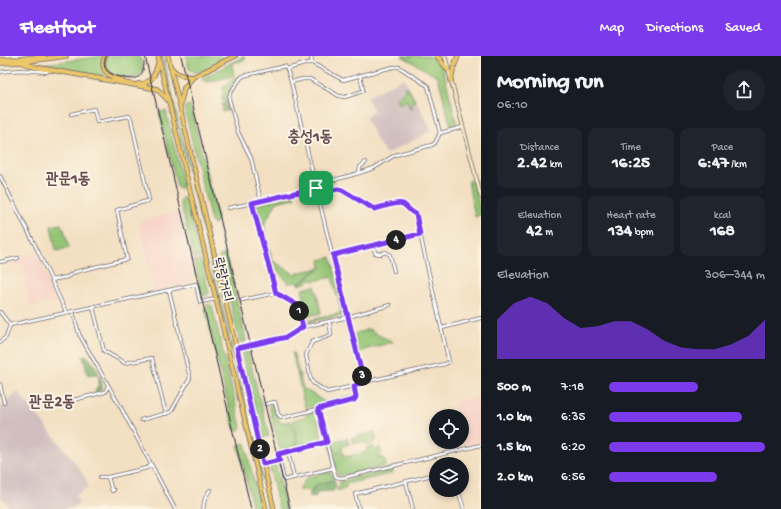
<!DOCTYPE html>
<html lang="en">
<head>
<meta charset="utf-8">
<style>
  :root { --surface:#171b24; --page:#20242c; --text:#f1f3f6; --muted:#9ea1a6; --accent:#7c3aed }
  body { margin:0; font-family:"Gochi Hand","Poor Story",sans-serif; background:var(--page); color:var(--text); height:100vh; display:flex; flex-direction:column; font-size:15px; white-space:nowrap }
  * { box-sizing:border-box; margin:0 }
  p { font-size:13px; color:var(--muted) }
  .icon { flex:none; width:22px; height:22px; fill:none; stroke:currentColor; stroke-width:2; stroke-linecap:round; stroke-linejoin:round }
  .map { position:relative; flex:1; overflow:hidden }
  .sheet { display:flex; flex-direction:column; background:var(--surface); width:300px }
  .sheet>* { flex:none }
  .controls { position:absolute; left:429px; top:353px; display:grid; gap:8px }
  .controls a { display:grid; place-items:center; width:40px; height:40px; border-radius:50%; background:var(--surface); box-shadow:0 2px 6px #0003; font-size:20px }
  .pin { position:absolute; display:grid; place-items:center; width:34px; height:34px; color:#fff; margin:-17px; border-radius:8px; box-shadow:0 2px 6px #0006 }
  .km { position:absolute; width:20px; height:20px; margin:-10px; border-radius:50%; background:#222; color:#fff; font-size:11px; line-height:20px; text-align:center }
  .round { display:grid; place-items:center; flex:none; width:42px; height:42px; border-radius:21px; background:var(--page) }
  .summary { display:flex; align-items:center; justify-content:space-between; height:68px; padding:0 16px }
  h1 { font-size:22px; font-weight:800; line-height:30px }
  .metrics { display:grid; grid-template-columns:repeat(3,1fr); gap:6px; height:68px; padding:4px 16px }
  .metrics div { display:grid; align-content:center; border-radius:8px; background:var(--page); text-align:center }
  .metrics b { font-size:17px; font-weight:800 }
  .metrics small { font-size:11px; font-weight:400 }
  .metrics p { font-size:11px }
  .chart { height:112px; padding:8px 16px }
  .chart p { display:flex; justify-content:space-between }
  .chart svg { width:100%; height:72px; margin-top:4px; fill:var(--accent); opacity:.7 }
  ul { padding:0 16px; list-style:none; font-size:13px }
  li { display:grid; grid-template-columns:64px 48px 1fr; align-items:center; height:30px }
  li i { height:10px; border-radius:5px; background:var(--accent) }
  header { display:flex; align-items:center; gap:24px; box-sizing:border-box; height:56px; padding:0 20px; background:var(--accent); color:#fff }
  header strong { font-size:19px }
  nav { display:flex; gap:22px; margin-inline-start:auto; font-size:14px }
  main { display:flex; flex:1; min-height:0 }
  .map>svg:first-child { display:block }
</style>
</head>
<body>
<header>
<strong>Fleetfoot</strong>
<nav><a>Map</a><a>Directions</a><a>Saved</a></nav>
</header>
<main>
<div class="map">
<svg width="481" height="453" viewBox="0 0 481 453">
  <rect width="100%" height="100%" fill="#fcf5e5"/>
  <filter id="ink" filterUnits="userSpaceOnUse"><feTurbulence type="fractalNoise" baseFrequency=".025" numOctaves="2"/><feDisplacementMap in="SourceGraphic" scale="8" xChannelSelector="R" yChannelSelector="G"/><feConvolveMatrix kernelMatrix="1 2 1 2 8 2 1 2 1" color-interpolation-filters="sRGB"/></filter>
  <filter id="wash" filterUnits="userSpaceOnUse"><feTurbulence type="fractalNoise" baseFrequency=".012" numOctaves="4" result="noise"/><feDisplacementMap in="SourceGraphic" scale="16" xChannelSelector="R" yChannelSelector="G"/><feGaussianBlur stdDeviation="0.9" result="paint"/><feColorMatrix in="noise" values="0 0 0 0 0 0 0 0 0 0 0 0 0 0 0 0 0 1.4 0 .05"/><feComposite in="paint" operator="in"/></filter>
  <g filter="url(#wash)">
    <rect width="100%" height="100%" fill="#f3e0c3"/>
    <g fill="#f6d1c5">
      <polygon points="177,156 193,226 155,235 138,165"/>
      <polygon points="36,196 58,245 31,251 21,209 13,211 11,205 20,203 19,200"/>
      <polygon points="481,340 481,387 465,391 462,381 462,360 456,360 453,347"/>
    </g>
    <g fill="#d1bfbf">
      <polygon points="404,22 432,75 386,98 380,90 365,61 374,55 367,41"/>
      <polygon points="18,336 74,405 86,423 88,431 75,440 79,447 71,453 11,453 0,439 0,351"/>
    </g>
    <g fill="#94c575" stroke="#5b7458">
      <polygon points="103,0 101,9 106,21 44,8"/>
      <path d="M108,0H139C140,3 142,7 142,9C146,28 121,21 111,18C106,13 103,6 108,0Z"/>
      <polygon points="161,0 163,0 270,453 269,453"/>
      <path d="M186,0H221L222,3C217,8 206,15 199,16C195,17 192,15 189,13Z"/>
      <polygon points="244,0 245,4 232,7 234,20 207,26 201,23"/>
      <polygon points="402,0 431,0 441,9 443,13 457,69 451,71 438,21"/>
      <path d="M241,20L228,39L230,55H227L226,47L224,48L227,55L222,56L223,51H222V48L226,46L224,43L223,45C220,41 223,40 224,36L222,32L237,21Z"/>
      <polygon points="407,30 415,45 409,48 412,52 411,53 406,44 399,48 396,42 404,37 403,35 406,34 404,31"/>
      <polygon points="190,49 218,165 215,168 211,166 184,51"/>
      <polygon points="166,55 183,128 181,133 177,131 159,56"/>
      <polygon points="470,124 473,125 481,158 475,161 470,136 468,125"/>
      <polygon points="294,139 295,142 277,146 264,168 266,177 263,178 256,149"/>
      <polygon points="183,141 187,143 200,201 194,202 180,145"/>
      <polygon points="61,168 62,173 64,173 69,192 56,195 51,170"/>
      <polygon points="266,179 272,204 294,218 319,212 298,228 297,226 288,227 276,212 277,210 270,205 263,180"/>
      <polygon points="226,198 246,284 245,286 243,287 240,286 238,279 219,200"/>
      <polygon points="331,201 341,240 337,241 332,221 313,225 311,223 307,225 307,227 298,229 321,211 320,204"/>
      <polygon points="201,204 209,237 206,240 203,239 201,237 194,205"/>
      <polygon points="315,230 321,257 308,260 302,233"/>
      <polygon points="341,242 345,259 305,267 301,249 302,249 307,265 341,257 338,243"/>
      <polygon points="208,248 212,250 241,371 238,375 234,373 205,252"/>
      <polygon points="369,273 378,279 393,286 364,294 359,298 354,278"/>
      <polygon points="244,295 247,295 248,297 269,380 262,381 242,298"/>
      <polygon points="292,296 294,298 303,332 325,346 352,339 352,342 305,352"/>
      <polygon points="274,348 280,367 291,365 297,388 295,390 280,394 269,349"/>
      <polygon points="315,356 318,359 322,383 320,385 298,389 293,364 304,361 307,358"/>
      <polygon points="374,376 377,384 372,385 373,387 366,389 364,385 353,388 351,382"/>
      <polygon points="347,382 349,388 342,390 343,395 337,396 337,398 343,397 345,401 367,396 366,392 373,390 375,394 380,392 382,398 379,400 379,402 384,402 386,410 338,420 329,387"/>
      <polygon points="245,387 260,453 253,453 238,389"/>
      <polygon points="272,409 276,410 286,453 279,453 270,413"/>
      <polygon points="392,412 393,417 346,428 346,431 337,435 339,427 342,425"/>
      <polygon points="328,416 331,417 334,424 315,429 310,436 304,433 302,435 299,434 307,421"/>
    </g>
    <g fill="#7a6" stroke="#4c6650">
      <path d="M86,299C94,307 103,321 102,333L96,337L94,335C99,329 101,325 97,318L88,320L83,300Z"/>
      <polygon points="334,424 336,431 333,435 318,436 314,442 309,440 315,429"/>
    </g>
  </g>
  <g filter="url(#ink)">
    <g fill="none" stroke-linecap="round" stroke-linejoin="round">
      <g stroke="#6b646b" stroke-width="4">
        <g id="minor">
          <polyline points="311,0 312,7"/>
          <polyline points="287,13 308,7 312,7 343,24 393,11 399,11 428,30 440,77"/>
          <path d="M0,16C16,13 30,14 47,16L50,13"/>
          <polyline points="291,26 303,23 310,23 339,40 345,41 363,35 363,33 360,19"/>
          <polyline points="359,117 374,112 395,99 432,89 435,87 440,77 463,71"/>
          <polyline points="0,120 38,195 66,256"/>
          <polyline points="316,129 359,117 360,111 366,106"/>
          <path d="M318,137L338,133L374,153C380,152 398,145 403,148C408,151 410,156 416,158L420,178"/>
          <polyline points="261,145 251,102 238,76 229,43 230,37 240,23 243,20 285,10 287,13 291,26 347,261 364,326 354,330 356,341 354,344 318,353"/>
          <polyline points="228,152 253,147"/>
          <polyline points="373,189 375,197 380,198 386,196 390,199 394,215"/>
          <polyline points="333,199 420,178 449,306 445,308 364,326"/>
          <polyline points="0,206 18,202"/>
          <polyline points="51,224 67,221 75,216 127,203 117,154 147,145 149,144 131,63 129,60 97,66 94,53 71,58"/>
          <polyline points="242,244 276,237"/>
          <polyline points="93,251 104,295 125,307 152,302 166,358"/>
          <polyline points="0,256 10,269"/>
          <polyline points="73,256 79,278 120,350 175,453"/>
          <polyline points="329,265 331,277 331,279 312,286 306,299 311,324 313,327 327,336 354,330"/>
          <polyline points="303,271 297,249 276,237 253,147 316,132"/>
          <polyline points="442,272 481,262"/>
          <polyline points="0,286 6,281 10,269 196,228 200,246 216,243"/>
          <polyline points="237,292 287,281 303,271 344,262 390,249"/>
          <polyline points="0,328 4,347"/>
          <polyline points="62,347 105,336 108,330"/>
          <polyline points="266,348 275,346 278,358 282,362 318,353 333,412"/>
          <polyline points="141,364 171,356 190,322 169,234"/>
          <polyline points="327,386 278,398 284,424 333,412 336,421 342,422 481,389"/>
          <polyline points="288,396 294,421"/>
          <polyline points="263,408 280,404"/>
          <polyline points="100,421 108,421 147,412 151,409"/>
          <polyline points="108,421 112,435 114,434"/>
          <polyline points="406,426 413,453"/>
          <polyline points="458,434 464,453"/>
          <polyline points="203,453 205,442 210,434"/>
          <polyline points="359,453 355,438 436,418"/>
        </g>
      </g>
      <g stroke="#6b646b" stroke-width="4.5">
        <polyline id="secondary" points="445,0 481,141"/>
      </g>
      <g stroke="#6b646b" stroke-width="5">
        <g id="primary">
          <polyline points="158,0 266,453"/>
          <polyline points="168,0 274,453"/>
        </g>
      </g>
      <g stroke="#6b646b" stroke-width="5.5">
        <g id="trunk">
          <path d="M105,0C99,14 109,21 122,24"/>
          <polyline points="437,0 448,14"/>
          <polyline points="0,4 20,3 44,0"/>
          <polyline points="21,6 35,11 157,33 168,44"/>
          <polyline points="0,7 21,6 66,0"/>
          <path d="M170,10C176,19 183,20 193,21"/>
          <polyline points="451,25 453,13 458,0"/>
          <path d="M138,28C153,29 157,14 159,2"/>
          <polyline points="180,49 184,32 193,21 235,0"/>
        </g>
      </g>
      <use href="#minor" stroke="#fff" stroke-width="2.5"/>
      <use href="#secondary" stroke="#f7e8c3" stroke-width="3"/>
      <use href="#primary" stroke="#ecc669" stroke-width="3.5"/>
      <use href="#trunk" stroke="#ecc669" stroke-width="4"/>
      <g stroke="#22223b" stroke-width="1">
        <path d="M106,0C100,14 110,19 121,21C135,25 144,23 144,6"/>
        <polyline points="145,0 251,453"/>
        <polyline points="181,0 290,453"/>
      </g>
    </g>
  </g>
  <g fill="none" stroke-linecap="round" stroke-linejoin="round" filter="url(#ink)">
    <g stroke="#fff" stroke-width="8">
      <path id="route" d="M316,132L318,137L338,133L342,134L374,153C380,152 398,145 403,148C408,151 410,156 416,158L420,178L333,199L364,326L354,330L356,341L354,344L318,353L327,386L278,398L280,404L263,408L237,292L287,281L303,271L297,249L276,237L252,147Z"/>
    </g>
    <use href="#route" stroke="#7c3aed" stroke-width="5"/>
  </g>
  <g text-anchor="middle" dominant-baseline="central" stroke-width="4" stroke-linejoin="round" paint-order="stroke">
    <g font-size="14" fill="#22223b" stroke="#fcf5e5">
      <text transform="translate(222 224) rotate(77)">락랑거리</text>
    </g>
    <g font-size="16" font-weight="bold" fill="#694d55" stroke="#fcf5e5">
      <text x="310" y="82">충성1동</text>
      <text x="68" y="124">관문1동</text>
      <text x="52" y="347">관문2동</text>
    </g>
  </g>
</svg>
<div class="controls">
<a><svg class="icon" aria-label="locate" viewBox="0 0 24 24"><circle cx="12" cy="12" r="6"/><path d="M12 2v4M12 18v4M2 12h4M18 12h4"/></svg></a>
<a><svg class="icon" aria-label="layers" viewBox="0 0 24 24"><path d="M12 4l9 5-9 5-9-5zM3 14l9 5 9-5"/></svg></a>
</div>
<div class="pin" style="left:316px;top:132px;background:#1e9e55"><svg class="icon" aria-label="arrive" viewBox="0 0 24 24"><path d="M6 21V4h12l-3 4 3 4H6"/></svg></div>
<b class="km" style="left:299px;top:255px">1</b>
<b class="km" style="left:260px;top:393px">2</b>
<b class="km" style="left:362px;top:320px">3</b>
<b class="km" style="left:396px;top:184px">4</b>
</div>
<section class="sheet">
<div class="summary"><div><h1>Morning run</h1><p>06:10</p></div><a class="round"><svg class="icon" aria-label="share" viewBox="0 0 24 24"><path d="M12 15V3M7 8l5-5 5 5M5 13v7h14v-7"/></svg></a></div>
<div class="metrics">
<div><p>Distance</p><b>2.42<small> km</small></b></div>
<div><p>Time</p><b>16:25</b></div>
<div><p>Pace</p><b>6:47<small> /km</small></b></div>
</div>
<div class="metrics">
<div><p>Elevation</p><b>42<small> m</small></b></div>
<div><p>Heart rate</p><b>134<small> bpm</small></b></div>
<div><p>kcal</p><b>168</b></div>
</div>
<div class="chart"><p><span>Elevation</span>306–344 m</p>
<svg viewBox="0 0 160 44" preserveAspectRatio="none"><path d="M0 44V20L10 10L20 6L30 10L40 19L50 25L60 24L70 21L80 21L90 26L100 33L110 37L120 38L130 38L140 35L150 30L160 20V44z"/></svg>
</div>
<ul>
<li><b>500 m</b>7:18<i style="width:57%"></i></li>
<li><b>1.0 km</b>6:35<i style="width:85%"></i></li>
<li><b>1.5 km</b>6:20<i style="width:100%"></i></li>
<li><b>2.0 km</b>6:56<i style="width:69%"></i></li>
</ul>
</section>
</main>
</body>
</html>
